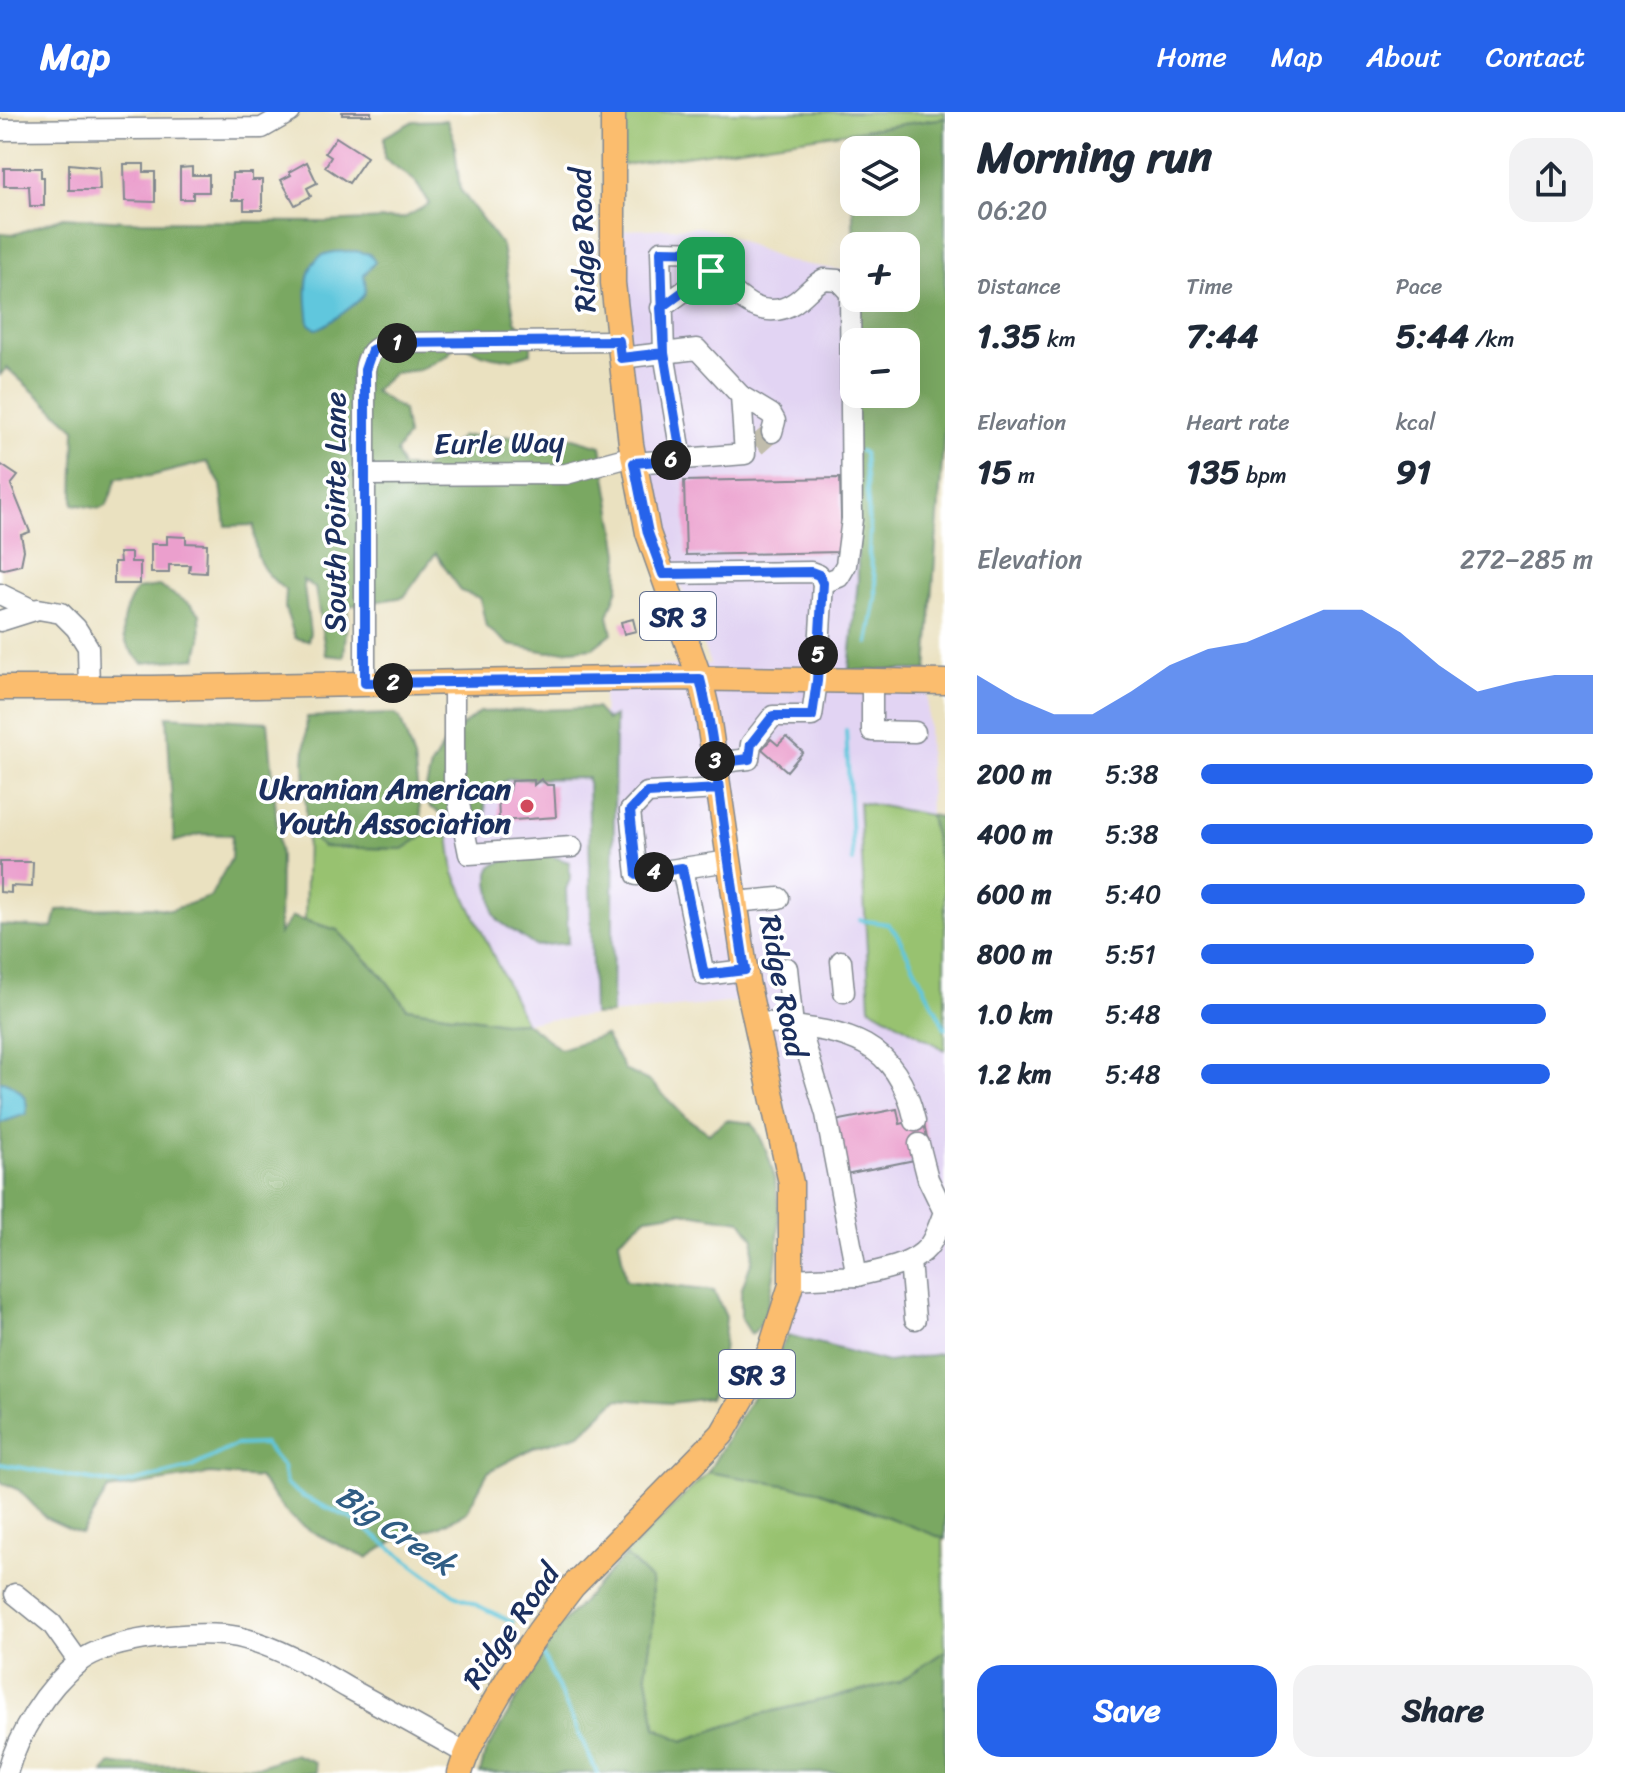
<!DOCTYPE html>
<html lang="en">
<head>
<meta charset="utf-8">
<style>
  :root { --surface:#fff; --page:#f2f2f3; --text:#1f2937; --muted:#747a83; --accent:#2563eb }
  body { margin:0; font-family:Sriracha,sans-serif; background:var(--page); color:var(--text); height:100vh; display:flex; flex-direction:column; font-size:30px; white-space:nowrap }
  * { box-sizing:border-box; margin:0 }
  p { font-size:26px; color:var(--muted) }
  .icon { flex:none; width:44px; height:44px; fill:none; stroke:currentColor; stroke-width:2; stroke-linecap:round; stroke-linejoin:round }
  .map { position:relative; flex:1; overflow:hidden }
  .side { display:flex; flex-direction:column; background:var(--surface); width:680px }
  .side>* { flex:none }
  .fabs { position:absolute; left:840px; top:24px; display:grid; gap:16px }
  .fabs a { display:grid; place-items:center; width:80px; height:80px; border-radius:16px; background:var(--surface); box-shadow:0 8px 32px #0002; font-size:40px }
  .pin { position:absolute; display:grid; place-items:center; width:68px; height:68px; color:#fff; margin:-34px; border-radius:16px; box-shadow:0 4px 12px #0006 }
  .km { position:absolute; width:40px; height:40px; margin:-20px; border-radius:50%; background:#222; color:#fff; font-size:22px; line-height:40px; text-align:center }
  .round { display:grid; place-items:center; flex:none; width:84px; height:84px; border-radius:24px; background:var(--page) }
  .summary { display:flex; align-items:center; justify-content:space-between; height:136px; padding:0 32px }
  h1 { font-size:44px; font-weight:700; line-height:60px }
  .metrics { display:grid; grid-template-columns:repeat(3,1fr); gap:12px; height:136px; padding:8px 32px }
  .metrics div { display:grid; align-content:center }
  .metrics b { font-size:34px; font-weight:700 }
  .metrics small { font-size:22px; font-weight:400 }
  .metrics p { font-size:22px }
  .chart { height:224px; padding:16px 32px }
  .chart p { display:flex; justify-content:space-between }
  .chart svg { width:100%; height:144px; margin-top:8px; fill:var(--accent); opacity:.7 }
  .action { display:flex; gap:16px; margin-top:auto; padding:16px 32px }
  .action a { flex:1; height:92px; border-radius:24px; background:var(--accent); color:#fff; font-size:32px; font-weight:700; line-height:92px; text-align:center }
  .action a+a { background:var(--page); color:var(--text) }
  ul { padding:0 32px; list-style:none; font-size:26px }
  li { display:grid; grid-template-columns:128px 96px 1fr; align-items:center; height:60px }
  li i { height:20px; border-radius:10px; background:var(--accent) }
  header { display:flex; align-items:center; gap:48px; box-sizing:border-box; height:112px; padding:0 40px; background:var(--accent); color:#fff }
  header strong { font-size:38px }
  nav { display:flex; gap:44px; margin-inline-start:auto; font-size:28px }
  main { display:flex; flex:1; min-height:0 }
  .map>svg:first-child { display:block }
</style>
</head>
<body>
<header>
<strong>Map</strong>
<nav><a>Home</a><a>Map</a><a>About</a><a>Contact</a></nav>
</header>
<main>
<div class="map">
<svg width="945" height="1661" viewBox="0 0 945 1661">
  <rect width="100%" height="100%" fill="#fff"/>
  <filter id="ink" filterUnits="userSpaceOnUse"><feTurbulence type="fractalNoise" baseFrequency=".0125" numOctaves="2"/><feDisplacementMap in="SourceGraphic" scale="16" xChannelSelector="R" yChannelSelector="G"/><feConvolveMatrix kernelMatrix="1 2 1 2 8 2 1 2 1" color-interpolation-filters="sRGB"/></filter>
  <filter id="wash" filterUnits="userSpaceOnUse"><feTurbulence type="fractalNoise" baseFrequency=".006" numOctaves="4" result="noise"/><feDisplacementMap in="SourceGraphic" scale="32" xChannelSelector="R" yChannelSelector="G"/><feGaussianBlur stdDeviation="1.8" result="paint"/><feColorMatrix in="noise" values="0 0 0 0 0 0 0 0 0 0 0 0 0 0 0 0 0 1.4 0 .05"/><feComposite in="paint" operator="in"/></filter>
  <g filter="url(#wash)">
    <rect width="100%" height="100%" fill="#eae1c0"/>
    <polygon fill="#e2d4f3" points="698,115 721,120 785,149 854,160 858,468 849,558 927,559 930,703 859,690 870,895 945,938 945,1241 888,1250 788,1223 804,1143 803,1070 759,888 525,910 454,761 440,665 604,657 603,556 710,552 658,414 641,335 625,207 624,118"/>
    <g fill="#98c26f" stroke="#5a7866" stroke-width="2">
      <polygon points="623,0 945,0 945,6 623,53"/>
      <polygon points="859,690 930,703 945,774 945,938 870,895"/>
      <polygon points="307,721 324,735 403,737 423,724 449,724 454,761 525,910 503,911 407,896 384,866 337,818 305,808"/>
      <polygon points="708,1360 819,1379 943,1425 945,1539 899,1570 757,1603 683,1629 656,1616 646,1560 653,1510 651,1468 625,1443"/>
    </g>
    <g fill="#7aa862" stroke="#4a6c60" stroke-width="2" fill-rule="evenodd">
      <path d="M945,6V308L927,558H849L858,468L856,282H906V230H856L855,186H906V134H854L850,20ZM854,38H906V90H854Z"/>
      <path d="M447,8L454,27L460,77L502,134L515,209L531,228V241C507,252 478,245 458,228L448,243L419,258L394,261L374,279L403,298L407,324L396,340L402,355L424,356L462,324L570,325L601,334L619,441L618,476L608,504L612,521L593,536L548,540L510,533L486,515L480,486L460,479L436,441L404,485L348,494L344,545L326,543L315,476L303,468L310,521L308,529L295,526L285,496L286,479C260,458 254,447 254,413L226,414L221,373L207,350L151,364L117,366L107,393L100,397L73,392L75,317L7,256L0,263V121L15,122L64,105L125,109L327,110L404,106L429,92L415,69L384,46V25L413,9Z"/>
      <path d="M159,474L190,492L200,502L201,528L196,546L143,551C115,528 119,504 137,477Z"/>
      <polygon points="596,596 607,608 615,604 612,902 593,903 588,666 509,667 490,677 485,691 487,721 474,724 448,720 446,705 429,694 425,680 431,654 449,624 480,600"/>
      <polygon points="393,602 400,606 414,647 423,724 403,737 323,735 307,721 304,652 307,605"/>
      <path d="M167,604L268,610L280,745L279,822L292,805L337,818L384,866L407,896L503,911L525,910L560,937L605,923L625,958L651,970L685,1005L709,1021L726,1008L752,1011C784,1059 783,1125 771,1179C768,1194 764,1214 751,1222L741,1206V1179L752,1148L754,1127L741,1109L681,1100L647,1105L619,1128L626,1169L714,1179L726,1205L721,1263L710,1286L671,1291L617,1287L580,1322L535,1335L488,1360L466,1401L440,1414L397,1427L367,1446C339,1433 309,1422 287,1401C277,1392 269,1377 259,1366L210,1362L108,1378L81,1422L46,1406L19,1378L0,1370V813L53,816L57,798L151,795L171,798L210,785L231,747L232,723L201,722L174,730Z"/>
      <polygon points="930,703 945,706 945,774 944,773"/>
      <polygon points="551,744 569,750 570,767 566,777 568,831 535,834 499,809 494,802 489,770 489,760 493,753 504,749"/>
      <polygon points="788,1223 888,1250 945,1241 945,1427 819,1379 708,1360"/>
      <polygon points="625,1443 651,1468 653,1510 646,1560 656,1616 683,1629 757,1603 899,1570 945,1539 945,1661 480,1661 485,1641 560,1514"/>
      <polygon points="294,1642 314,1650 316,1661 104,1661 110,1651 123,1653 260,1654"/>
    </g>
    <g fill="#60c7dd" stroke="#3e7b9e" stroke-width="2">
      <path d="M355,139L370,142L375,150L364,163C365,170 367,176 364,182C361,189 324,216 316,217L309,212C307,194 302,161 317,147C326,138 343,140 355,139Z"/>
      <path d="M3,969C18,975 30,985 26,1002L0,1011V970Z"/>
    </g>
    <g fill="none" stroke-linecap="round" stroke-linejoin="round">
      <g stroke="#60c7dd" stroke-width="4">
        <polyline points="860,339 864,341 870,419 869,442 876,471 876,486 868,531"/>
        <polyline points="846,618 853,749"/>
        <polyline points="860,808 888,812 897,822 945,916"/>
        <polyline points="0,1352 120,1373 190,1356 236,1333 264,1332 283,1355 286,1372 302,1384 352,1407 453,1482 513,1510"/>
        <polyline points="543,1543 597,1661"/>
      </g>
    </g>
    <g id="blocks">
      <g fill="#eb9fcd">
        <rect x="342" y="0" width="29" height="3"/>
        <polygon points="336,25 367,45 349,71 325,55 331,45 325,41"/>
        <polygon points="307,50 317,71 307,76 311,84 295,93 281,68 291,63 289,60"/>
        <polygon points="69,52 99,55 100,78 69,78"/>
        <polygon points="124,52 144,52 144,60 155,60 155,90 125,89"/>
        <polygon points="192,55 192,63 209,63 209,80 193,80 193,87 180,87 180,56"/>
        <polygon points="4,56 41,56 41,65 44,65 44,94 30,94 29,74 4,74"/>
        <polygon points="232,61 252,61 252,68 262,68 262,98 244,98 244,88 232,88"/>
        <polygon points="0,352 18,364 11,373 30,420 21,423 24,438 21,453 4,457 0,456"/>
        <polygon points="840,366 842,440 686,443 684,369"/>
        <polygon points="167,424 186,425 186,431 207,432 206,461 189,460 190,453 169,453 169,461 151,461 151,432 167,432"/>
        <polygon points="119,441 131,441 131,450 140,450 140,472 114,472 114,450 120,450"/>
        <polygon points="633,507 636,519 624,522 621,510"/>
        <polygon points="786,625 803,640 787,659 762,637 771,627 778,633"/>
        <polygon points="534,668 534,673 541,667 547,673 554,673 556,705 499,709 498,683 508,683 511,669"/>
        <polygon points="0,750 33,750 32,775 11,774 11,781 0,780"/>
        <polygon points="897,997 900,1012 923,1007 928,1030 914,1048 841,1063 830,1010"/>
      </g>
    </g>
  </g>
  <g filter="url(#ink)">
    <use href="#blocks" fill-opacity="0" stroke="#82888f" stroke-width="2"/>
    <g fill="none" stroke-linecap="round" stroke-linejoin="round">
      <polyline stroke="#c1bdac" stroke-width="20" stroke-dasharray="20 10" stroke-linecap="butt" points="756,334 772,320"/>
      <g stroke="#82888f" stroke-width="23">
        <g id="minor">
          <polyline points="0,18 262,16 290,0"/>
          <path d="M711,159C734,180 760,213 794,191C805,184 813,172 824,167L838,168L850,181L852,407L846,453L839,465L823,471"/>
          <polyline points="661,196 717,155 714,140 661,139 664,241 682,347"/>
          <polyline points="621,246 697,237 741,284 745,342 634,351"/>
          <polyline points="741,284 771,302 775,309 772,320"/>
          <polyline points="365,363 566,362 633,344"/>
          <polyline points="663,462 811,460 819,463 823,471 817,569 812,604 773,604 751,632 749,647 715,651"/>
          <polyline points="0,482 33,498"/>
          <polyline points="0,509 38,497 61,501 76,516 88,535 89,576"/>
          <polyline points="872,569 872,619 915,620"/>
          <polyline points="454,570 454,667 469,742 572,735"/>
          <path d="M365,571V258C367,242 374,234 390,231L619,229"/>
          <polyline points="719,677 647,681 630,699 637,763 729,749"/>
          <polyline points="682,756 704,863 745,858"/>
          <polyline points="735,790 779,786"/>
          <polyline points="841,849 844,880"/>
          <polyline points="787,856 793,914 804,929 826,1002 857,1164 791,1167"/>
          <path d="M755,909C833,920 894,916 915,1009"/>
          <polyline points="910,1149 915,1207"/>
          <path d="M857,1164C880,1158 912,1154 928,1135C935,1126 940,1111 944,1100L928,1067L919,1032"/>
          <polyline points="15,1482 52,1512 79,1550"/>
          <path d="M7,1661C18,1622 46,1576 79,1550C108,1526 201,1517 238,1525C277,1534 314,1556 348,1576C387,1597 426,1619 465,1641"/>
        </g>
      </g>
      <g stroke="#82888f" stroke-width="27">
        <g id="major">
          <polyline points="0,576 152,576 668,566 945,570"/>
          <path d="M460,1661C467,1636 480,1616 492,1594C516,1551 543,1512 573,1474L722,1322L770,1239L791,1173V1071L747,870L707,597L700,567L648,421L631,332L613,171V0"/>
        </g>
      </g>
      <use href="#minor" stroke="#fff" stroke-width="20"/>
      <use href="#major" stroke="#fbbd6e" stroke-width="24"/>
    </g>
  </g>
  <g fill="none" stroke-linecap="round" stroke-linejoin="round" filter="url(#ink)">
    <g stroke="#fff" stroke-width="16">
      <path id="route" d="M711,159L661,196L664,241L621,246L619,229L390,231L372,238L365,258V571L700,567C711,610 716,655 722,700C729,752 737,805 745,858L704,863L682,756L637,763L630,699L647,681L719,677L715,651L749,647L751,632L773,604H812L817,569L823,471L819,463L811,460L663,462L648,421L634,351L682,347L664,241L661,139L714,140L717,155L711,159"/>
    </g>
    <use href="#route" stroke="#2563eb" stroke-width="10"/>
  </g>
  <circle fill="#d1495b" stroke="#fff" stroke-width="3" cx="527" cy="694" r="8"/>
  <g text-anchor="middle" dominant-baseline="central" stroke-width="7" stroke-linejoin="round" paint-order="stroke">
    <g fill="#fff" stroke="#5f6d8e" stroke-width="2">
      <rect x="640" y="480" width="76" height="48" rx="6"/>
      <rect x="719" y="1238" width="76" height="48" rx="6"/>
    </g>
    <g font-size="28" font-weight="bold" fill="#1b2f5e">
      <text x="678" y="504">SR 3</text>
      <text x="757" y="1262">SR 3</text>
    </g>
    <g font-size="30" fill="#1b2f5e" stroke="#fff">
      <text transform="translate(583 128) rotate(-92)">Ridge Road</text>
      <text transform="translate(499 331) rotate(-1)">Eurle Way</text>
      <text transform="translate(335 400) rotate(-90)">South Pointe Lane</text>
      <text transform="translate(783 874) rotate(79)">Ridge Road</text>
      <text transform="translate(511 1514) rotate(-55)">Ridge Road</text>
    </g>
    <g font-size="30" font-weight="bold" fill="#1b2f5e" stroke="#fff" text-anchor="end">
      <text x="511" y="677">Ukranian American<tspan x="511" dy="34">Youth Association</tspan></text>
    </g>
    <g font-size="32" font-style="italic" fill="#305d84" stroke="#fff">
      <text transform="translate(396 1418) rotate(34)">Big Creek</text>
    </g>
  </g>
</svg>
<div class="fabs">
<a><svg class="icon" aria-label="layers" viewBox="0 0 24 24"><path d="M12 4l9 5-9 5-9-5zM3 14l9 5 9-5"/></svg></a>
<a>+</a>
<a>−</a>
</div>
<div class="pin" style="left:711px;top:159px;background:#1e9e55"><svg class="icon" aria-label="arrive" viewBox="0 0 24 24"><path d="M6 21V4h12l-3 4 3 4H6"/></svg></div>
<b class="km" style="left:397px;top:231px">1</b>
<b class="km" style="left:393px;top:571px">2</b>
<b class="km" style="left:715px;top:649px">3</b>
<b class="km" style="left:654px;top:760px">4</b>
<b class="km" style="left:818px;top:543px">5</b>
<b class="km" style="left:671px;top:348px">6</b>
</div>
<section class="side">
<div class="summary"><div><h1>Morning run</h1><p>06:20</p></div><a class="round"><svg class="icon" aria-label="share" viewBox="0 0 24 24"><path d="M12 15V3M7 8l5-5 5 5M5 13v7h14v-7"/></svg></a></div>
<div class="metrics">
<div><p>Distance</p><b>1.35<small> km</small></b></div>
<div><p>Time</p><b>7:44</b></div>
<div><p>Pace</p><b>5:44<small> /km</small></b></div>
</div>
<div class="metrics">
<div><p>Elevation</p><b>15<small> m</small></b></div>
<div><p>Heart rate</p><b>135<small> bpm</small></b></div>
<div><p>kcal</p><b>91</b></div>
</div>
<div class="chart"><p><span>Elevation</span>272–285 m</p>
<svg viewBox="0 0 160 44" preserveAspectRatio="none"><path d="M0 44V26L10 33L20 38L30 38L40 31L50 23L60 18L70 16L80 11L90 6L100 6L110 13L120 23L130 31L140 28L150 26L160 26V44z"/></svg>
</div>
<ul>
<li><b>200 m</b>5:38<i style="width:100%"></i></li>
<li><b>400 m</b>5:38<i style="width:100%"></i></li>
<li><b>600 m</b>5:40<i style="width:98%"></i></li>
<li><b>800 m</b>5:51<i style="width:85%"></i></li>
<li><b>1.0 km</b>5:48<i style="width:88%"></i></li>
<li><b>1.2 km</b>5:48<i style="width:89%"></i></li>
</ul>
<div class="action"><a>Save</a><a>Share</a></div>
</section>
</main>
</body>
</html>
